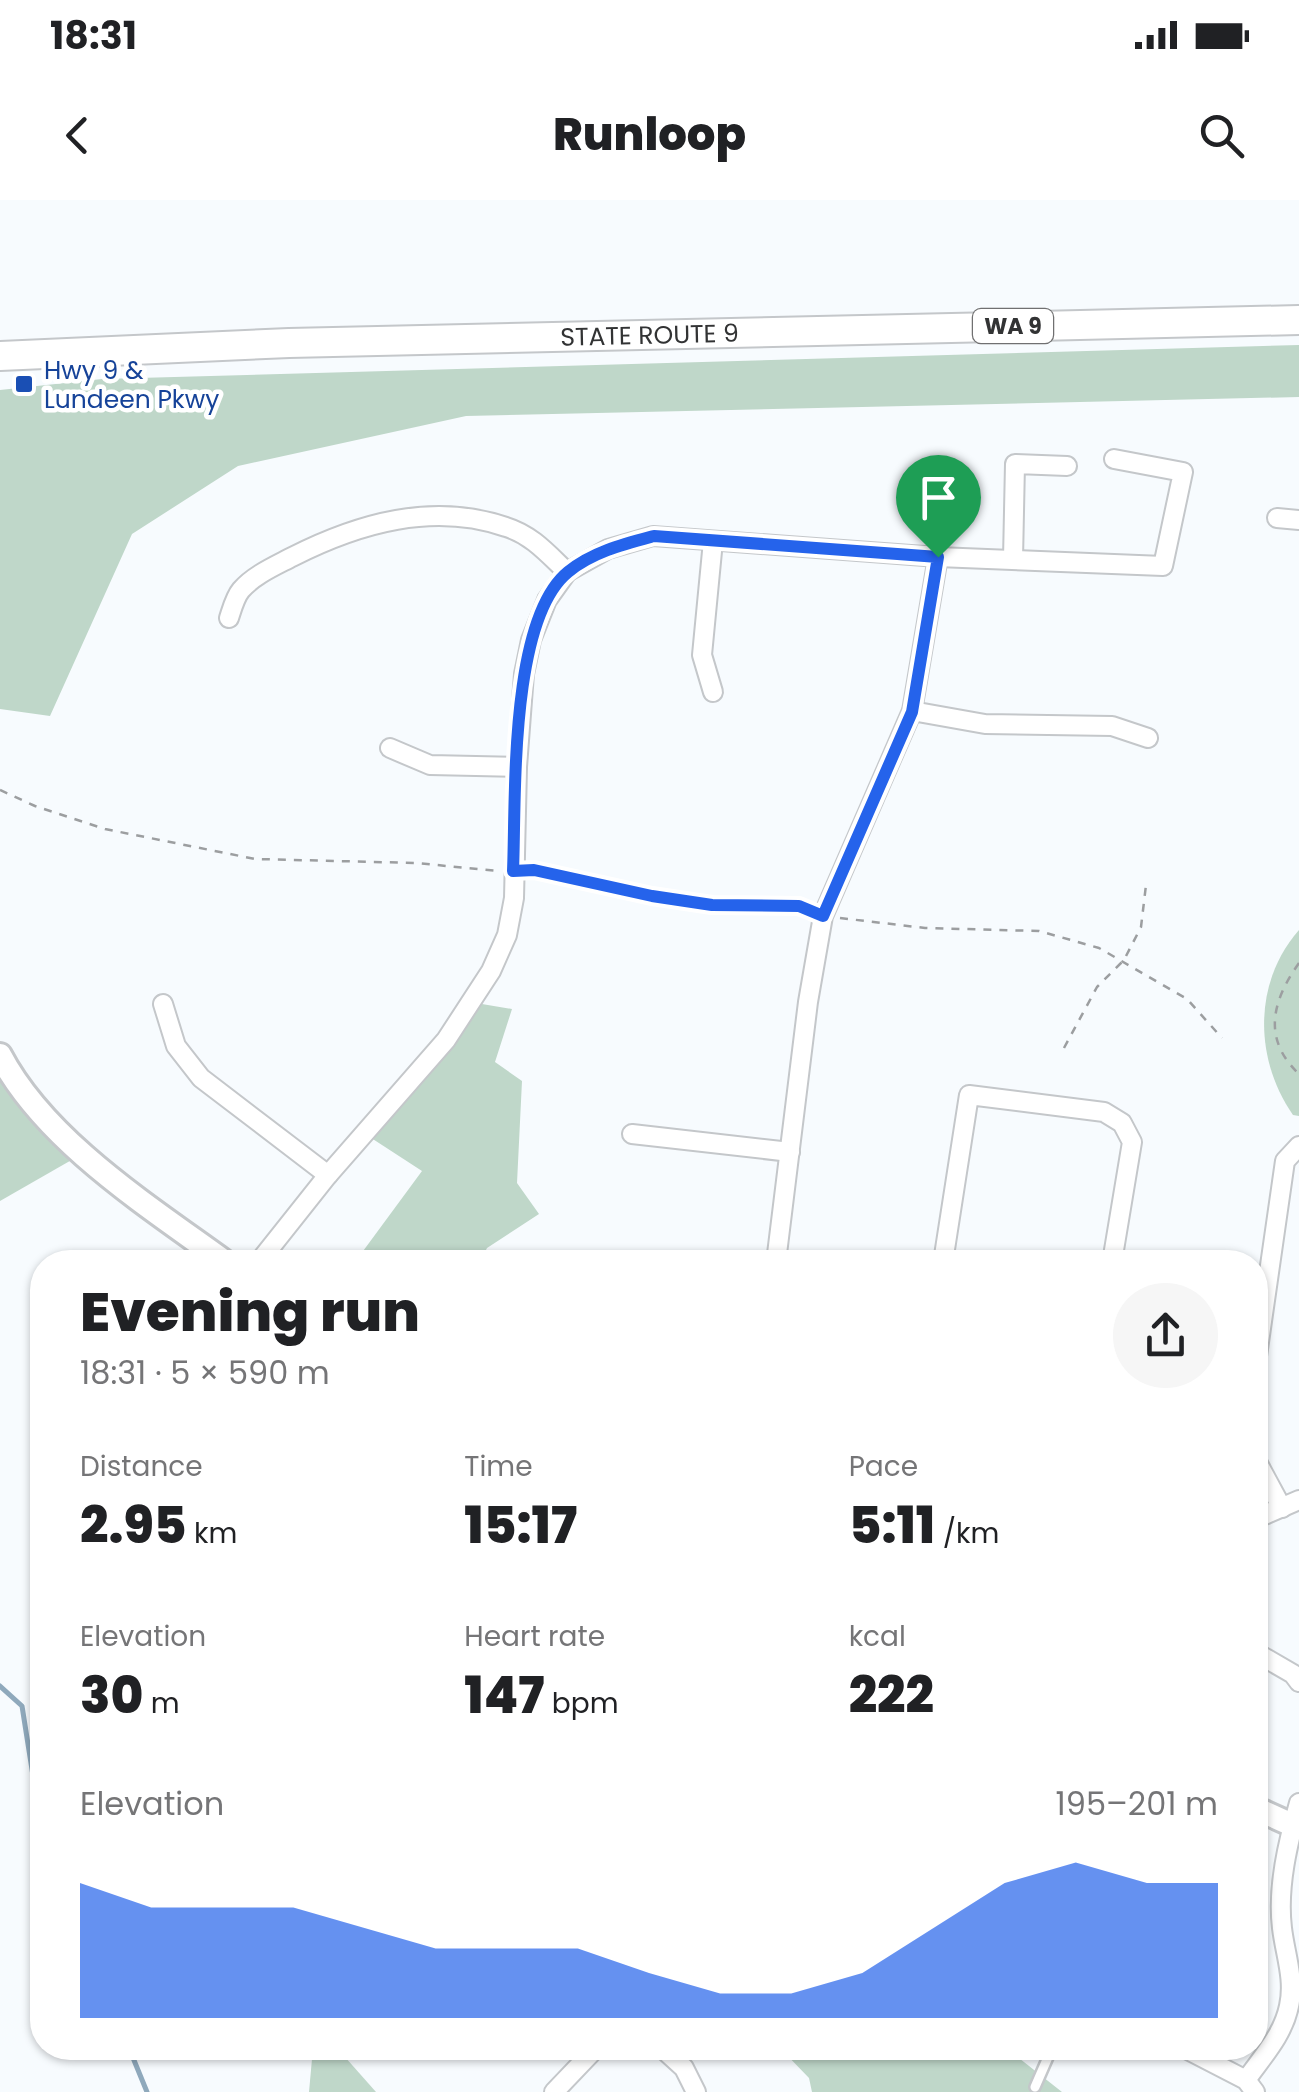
<!DOCTYPE html>
<html lang="en">
<head>
<meta charset="utf-8">
<style>
  :root { --surface:#fff; --page:#f6f6f6; --text:#202124; --muted:#757577; --accent:#2563eb }
  body { margin:0; font-family:Poppins,sans-serif; background:var(--page); color:var(--text); height:100vh; display:flex; flex-direction:column; font-size:38px; white-space:nowrap }
  * { box-sizing:border-box; margin:0 }
  p { font-size:32px; color:var(--muted) }
  .icon { flex:none; width:55px; height:55px; fill:none; stroke:currentColor; stroke-width:2; stroke-linecap:round; stroke-linejoin:round }
  .map { position:relative; flex:1; overflow:hidden }
  .panel { position:absolute; left:30px; top:1050px; width:1238px; height:810px; display:flex; flex-direction:column; background:var(--surface); border-radius:40px; box-shadow:0 2px 8px #0004 }
  .panel>* { flex:none }
  .pin { position:absolute; display:grid; place-items:center; width:85px; height:85px; color:#fff; margin:-102px -42px; border-radius:50% 50% 50% 0; rotate:-45deg; box-shadow:0 0 10px #0007 }
  .pin .icon { rotate:45deg }
  .round { display:grid; place-items:center; flex:none; width:105px; height:105px; border-radius:52px; background:var(--page) }
  .overview { display:flex; align-items:center; justify-content:space-between; height:170px; padding:0 50px }
  h1 { font-size:55px; font-weight:800; line-height:75px }
  .stats { display:grid; grid-template-columns:repeat(3,1fr); gap:15px; height:170px; padding:10px 50px }
  .stats div { display:grid; align-content:center }
  .stats b { font-size:50px; font-weight:800 }
  .stats small { font-size:28px; font-weight:400 }
  .stats p { font-size:28px }
  .chart { height:280px; padding:20px 50px }
  .chart p { display:flex; justify-content:space-between }
  .chart svg { width:100%; height:180px; margin-top:10px; fill:var(--accent); opacity:.7 }
  .status { display:flex; justify-content:space-between; align-items:center; height:70px; padding:0 50px; background:var(--surface); direction:ltr }
  .status svg { height:28px; fill:currentColor }
  header { display:flex; justify-content:space-between; align-items:center; height:130px; padding:0 50px; background:var(--surface); font-size:45px; font-weight:800 }
  .map>svg:first-child { display:block }
</style>
</head>
<body>
<div class="status"><b>18:31</b><svg viewBox="0 0 49 12"><path d="M0 12V9h3v3zM5 12V6h3v6zM10 12V3h3v9zM15 12V0h3v12zM26 1h20v11H26zM47 4h2v5h-2z"/></svg></div>
<header><svg class="icon" aria-label="back" viewBox="0 0 24 24"><path d="M15 5l-7 7 7 7"/></svg>Runloop<svg class="icon" aria-label="search" viewBox="0 0 24 24"><circle cx="10" cy="10" r="6"/><path d="M15 15l6 6"/></svg></header>
<div class="map">
<svg width="1299" height="1892" viewBox="0 0 1299 1892">
  <rect width="100%" height="100%" fill="#f7fbfe"/>
  <g fill="#bfd7c9">
    <polygon points="1299,145 1299,197 466,216 238,266 132,334 50,516 0,509 0,190 102,179"/>
    <path d="M1299,730V916L1293,915C1254,859 1253,782 1299,730Z"/>
    <polygon points="476,803 512,809 495,862 522,881 517,983 539,1014 487,1048 480,1062 355,1062 422,971 362,932"/>
    <polygon points="0,855 82,954 0,1001"/>
    <polygon points="313,1848 337,1848 376,1892 309,1892"/>
    <polygon points="780,1848 1006,1848 1062,1892 812,1892 809,1878"/>
  </g>
  <g fill="none" stroke-linecap="round" stroke-linejoin="round">
    <g stroke="#8fa9bc" stroke-width="5">
      <polyline points="0,1486 22,1506 42,1633"/>
      <polyline points="129,1848 147,1892"/>
    </g>
    <g stroke="#c4c7ca" stroke-width="14">
      <polyline id="service" points="1035,1887 1052,1848"/>
    </g>
    <g stroke="#c4c7ca" stroke-width="22">
      <g id="minor">
        <polyline points="1277,318 1299,320"/>
        <polyline points="713,341 702,455 713,492"/>
        <polyline points="1013,359 1015,264 1067,266"/>
        <path d="M229,418C232,409 235,397 241,390C254,375 275,366 292,357C359,323 433,302 506,327C532,335 548,354 567,372L608,349L653,336L938,357L1163,366L1183,272L1114,259"/>
        <polyline points="912,511 985,524 1112,526 1148,538"/>
        <polyline points="390,548 430,565 517,567"/>
        <polyline points="163,804 176,846 201,878 328,975"/>
        <polyline points="632,934 790,952"/>
        <polyline points="259,1062 328,975 446,840 491,771 507,735 514,698 517,567 524,474 531,440 547,400 567,372"/>
        <polyline points="776,1062 808,802 823,716 912,511 938,357"/>
        <polyline points="943,1062 969,895 1104,912 1122,923 1132,942 1112,1062"/>
        <polyline points="1255,1170 1285,961 1299,946"/>
        <polyline points="1255,1258 1282,1308"/>
        <polyline points="1255,1319 1299,1300"/>
        <polyline points="1255,1452 1293,1474 1299,1482"/>
        <polyline points="662,1848 684,1868 696,1892"/>
        <polyline points="1184,1848 1246,1880 1255,1892"/>
        <path d="M1246,1880C1263,1856 1283,1835 1289,1806C1295,1779 1285,1754 1282,1728C1277,1687 1288,1642 1299,1603"/>
        <polyline points="554,1892 596,1848"/>
      </g>
    </g>
    <g stroke="#c4c7ca" stroke-width="28">
      <g id="secondary">
        <path d="M0,855C45,941 148,1006 225,1062"/>
        <polyline points="1255,1608 1299,1628"/>
      </g>
    </g>
    <g stroke="#c4c7ca" stroke-width="32">
      <g id="primary">
        <path id="s1" d="M0,156L289,143L1299,120"/>
      </g>
    </g>
    <g stroke="#9c9ea0" stroke-width="2.5" stroke-dasharray="8 8" stroke-linecap="butt">
      <polyline points="0,590 35,606 105,629 255,659 416,663 498,671"/>
      <polyline points="531,670 712,705 799,706 808,710"/>
      <polyline points="840,718 925,728 1039,731 1099,748 1187,799 1222,838"/>
      <path d="M1299,763C1272,801 1262,839 1299,874"/>
      <polyline points="1064,848 1097,787 1124,760 1141,727 1146,685"/>
    </g>
    <use href="#service" stroke="#fff" stroke-width="9"/>
    <use href="#minor" stroke="#fff" stroke-width="18"/>
    <use href="#secondary" stroke="#fff" stroke-width="22"/>
    <use href="#primary" stroke="#fff" stroke-width="28"/>
  </g>
  <g fill="none" stroke-linecap="round" stroke-linejoin="round">
    <g stroke="#fff" stroke-width="20">
      <path id="route" d="M654,336L938,357L912,512L823,716L799,706L712,705L652,696L534,670L513,671C516,599 509,420 568,372C592,352 624,344 654,336Z"/>
    </g>
    <use href="#route" stroke="#2563eb" stroke-width="12"/>
  </g>
  <rect fill="#1a4fb4" stroke="#fff" stroke-width="4" x="14" y="174" width="20" height="20" rx="5"/>
  <g text-anchor="middle" dominant-baseline="central" stroke-width="9" stroke-linejoin="round" paint-order="stroke">
    <rect fill="#fff" stroke="#707071" stroke-width="2.5" x="973" y="109" width="80" height="34" rx="8"/>
    <g font-size="22" font-weight="bold" fill="#323334">
      <text x="1013" y="126">WA 9</text>
    </g>
    <g font-size="25" fill="#323334" stroke="#fff">
      <text stroke="none"><textPath href="#s1" startOffset="650">STATE ROUTE 9</textPath></text>
    </g>
    <g font-size="25" fill="#164399" stroke="#fff" text-anchor="start">
      <text x="44" y="170">Hwy 9 &amp;<tspan x="44" dy="29">Lundeen Pkwy</tspan></text>
    </g>
  </g>
</svg>
<div class="pin" style="left:938px;top:357px;background:#1e9e55"><svg class="icon" aria-label="arrive" viewBox="0 0 24 24"><path d="M6 21V4h12l-3 4 3 4H6"/></svg></div>
<section class="panel">
<div class="overview"><div><h1>Evening run</h1><p>18:31 · 5 × 590 m</p></div><a class="round"><svg class="icon" aria-label="share" viewBox="0 0 24 24"><path d="M12 15V3M7 8l5-5 5 5M5 13v7h14v-7"/></svg></a></div>
<div class="stats">
<div><p>Distance</p><b>2.95<small> km</small></b></div>
<div><p>Time</p><b>15:17</b></div>
<div><p>Pace</p><b>5:11<small> /km</small></b></div>
</div>
<div class="stats">
<div><p>Elevation</p><b>30<small> m</small></b></div>
<div><p>Heart rate</p><b>147<small> bpm</small></b></div>
<div><p>kcal</p><b>222</b></div>
</div>
<div class="chart"><p><span>Elevation</span>195–201 m</p>
<svg viewBox="0 0 160 44" preserveAspectRatio="none"><path d="M0 44V11L10 17L20 17L30 17L40 22L50 27L60 27L70 27L80 33L90 38L100 38L110 33L120 22L130 11L140 6L150 11L160 11V44z"/></svg>
</div>
</section>
</div>
</body>
</html>
